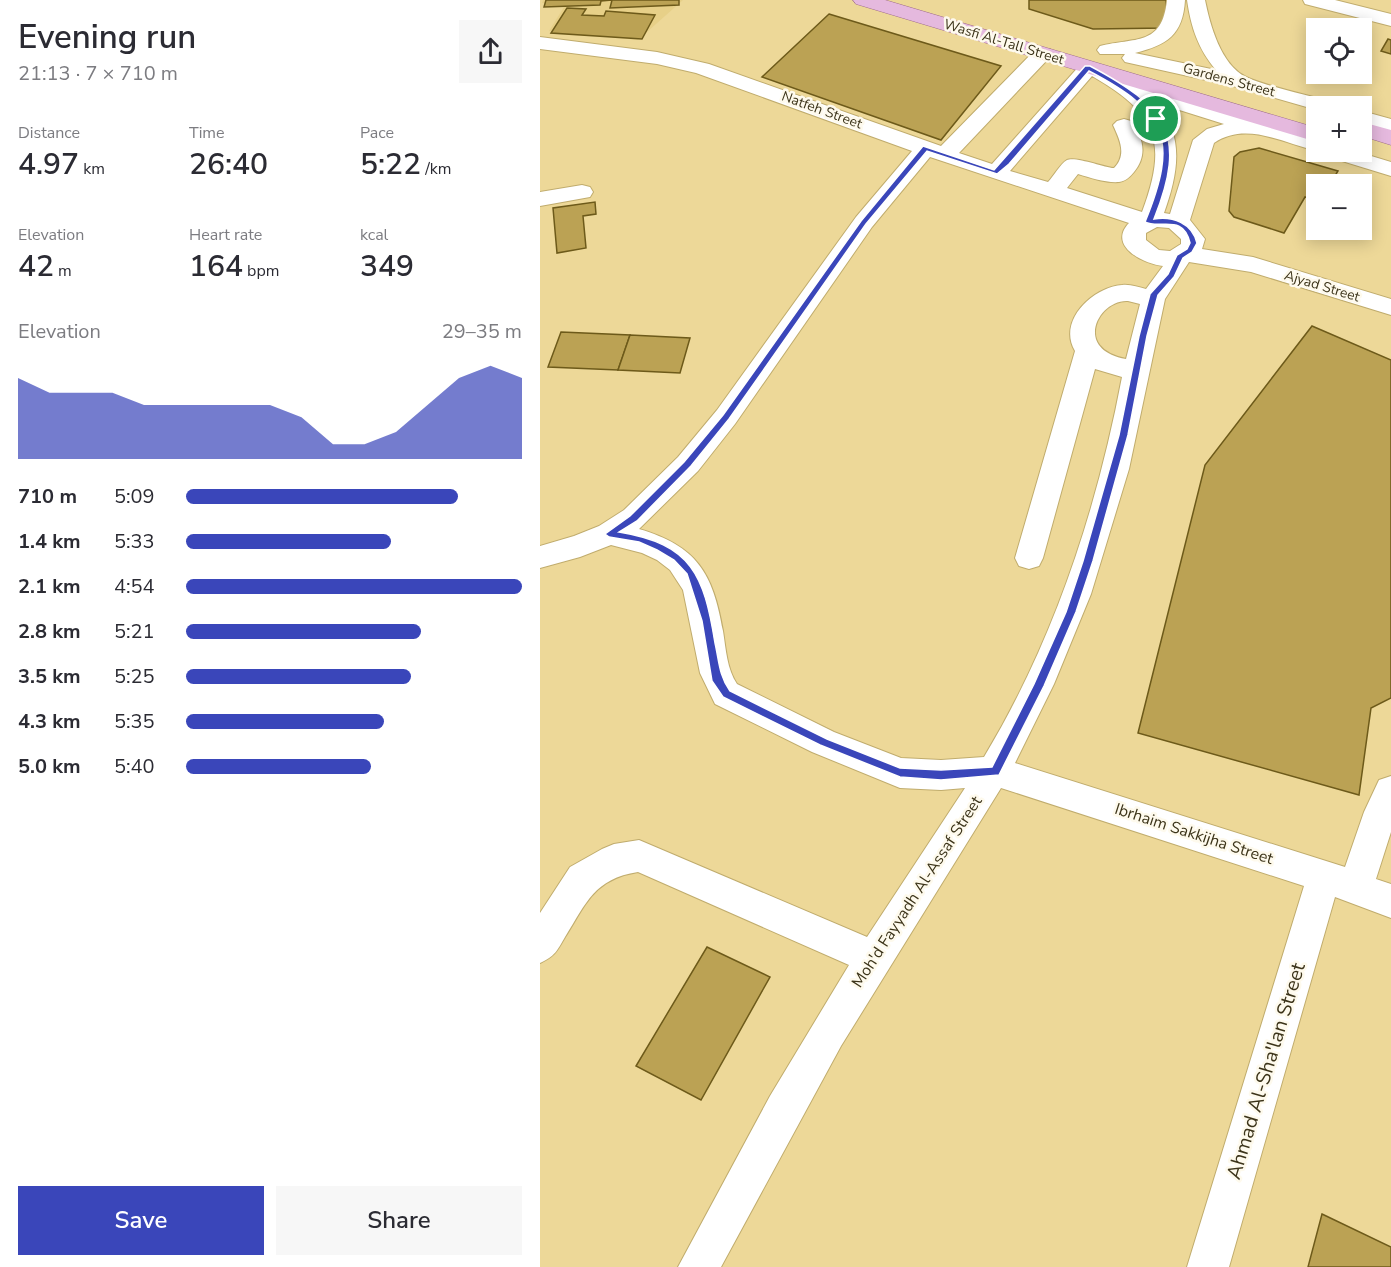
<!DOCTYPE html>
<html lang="en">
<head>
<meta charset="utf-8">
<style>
  :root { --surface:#fff; --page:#f7f7f7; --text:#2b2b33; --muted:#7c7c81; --accent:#3a46ba }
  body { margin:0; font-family:"Nunito Sans",sans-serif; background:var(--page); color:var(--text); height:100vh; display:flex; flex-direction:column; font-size:22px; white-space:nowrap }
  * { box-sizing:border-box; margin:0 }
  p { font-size:20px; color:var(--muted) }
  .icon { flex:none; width:33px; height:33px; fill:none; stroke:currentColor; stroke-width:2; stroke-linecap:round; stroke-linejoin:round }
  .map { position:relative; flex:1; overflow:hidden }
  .drawer { display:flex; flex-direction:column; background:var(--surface); width:540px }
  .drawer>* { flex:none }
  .fabs { position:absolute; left:766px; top:18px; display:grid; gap:12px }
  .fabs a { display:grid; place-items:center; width:66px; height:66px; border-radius:0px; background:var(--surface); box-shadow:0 3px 15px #0003; font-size:30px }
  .pin { position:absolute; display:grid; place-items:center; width:51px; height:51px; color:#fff; margin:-26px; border:3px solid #fff; border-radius:50%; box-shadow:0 2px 6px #0007 }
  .round { display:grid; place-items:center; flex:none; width:63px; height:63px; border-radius:0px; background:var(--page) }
  .headline { display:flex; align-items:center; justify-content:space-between; height:102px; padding:0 18px }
  h1 { font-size:33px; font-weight:600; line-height:45px }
  .stats { display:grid; grid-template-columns:repeat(3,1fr); gap:9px; height:102px; padding:6px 18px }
  .stats div { display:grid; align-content:center }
  .stats b { font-size:30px; font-weight:600 }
  .stats small { font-size:16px; font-weight:400 }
  .stats p { font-size:16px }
  .chart { height:168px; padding:12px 18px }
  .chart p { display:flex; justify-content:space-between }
  .chart svg { width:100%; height:108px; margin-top:6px; fill:var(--accent); opacity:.7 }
  .primary-button { display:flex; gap:12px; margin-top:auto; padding:12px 18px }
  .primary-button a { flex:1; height:69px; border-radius:0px; background:var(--accent); color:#fff; font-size:24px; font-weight:600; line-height:69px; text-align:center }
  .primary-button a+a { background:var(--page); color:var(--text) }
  ul { padding:0 18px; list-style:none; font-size:20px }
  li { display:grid; grid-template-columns:96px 72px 1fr; align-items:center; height:45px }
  li i { height:15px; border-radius:8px; background:var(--accent) }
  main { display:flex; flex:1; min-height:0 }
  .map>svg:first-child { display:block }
</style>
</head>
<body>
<main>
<section class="drawer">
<div class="headline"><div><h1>Evening run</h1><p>21:13 · 7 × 710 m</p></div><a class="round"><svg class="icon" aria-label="share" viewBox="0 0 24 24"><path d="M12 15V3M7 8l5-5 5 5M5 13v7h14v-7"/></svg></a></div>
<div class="stats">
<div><p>Distance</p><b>4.97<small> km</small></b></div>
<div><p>Time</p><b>26:40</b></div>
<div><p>Pace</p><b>5:22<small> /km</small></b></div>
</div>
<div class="stats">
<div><p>Elevation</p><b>42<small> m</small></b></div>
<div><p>Heart rate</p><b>164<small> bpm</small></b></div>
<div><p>kcal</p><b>349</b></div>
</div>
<div class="chart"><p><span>Elevation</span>29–35 m</p>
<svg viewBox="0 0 160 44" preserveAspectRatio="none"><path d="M0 44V11L10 17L20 17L30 17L40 22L50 22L60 22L70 22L80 22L90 27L100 38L110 38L120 33L130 22L140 11L150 6L160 11V44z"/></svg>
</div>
<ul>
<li><b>710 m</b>5:09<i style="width:81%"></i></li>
<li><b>1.4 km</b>5:33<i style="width:61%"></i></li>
<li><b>2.1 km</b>4:54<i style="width:100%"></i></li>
<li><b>2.8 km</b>5:21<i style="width:70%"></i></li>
<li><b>3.5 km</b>5:25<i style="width:67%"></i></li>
<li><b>4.3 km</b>5:35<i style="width:59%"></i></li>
<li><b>5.0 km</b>5:40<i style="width:55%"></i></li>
</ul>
<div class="primary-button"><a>Save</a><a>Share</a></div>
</section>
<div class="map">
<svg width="851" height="1267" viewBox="0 0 851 1267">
  <rect width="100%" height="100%" fill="#edd898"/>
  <polygon fill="#e7d088" points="3,0 143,0 98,40 9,31 24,7 2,3"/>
  <g fill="#bba254" stroke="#6d5a1a" stroke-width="1.5">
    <polygon points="6,0 139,0 139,5 70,8 72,0 61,1 60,5 4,7"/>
    <polygon points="489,0 626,0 626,28 553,29 489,9"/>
    <polygon points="27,8 46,9 42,15 64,16 66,11 115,15 102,39 11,33"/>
    <polygon points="289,14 461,66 401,140 222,77"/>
    <polygon points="848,39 851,40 851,54 841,51"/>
    <polygon points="719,148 798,171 790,184 777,184 777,201 765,197 744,233 694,217 689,211 694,157 700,152"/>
    <polygon points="55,202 56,214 43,216 46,248 17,253 13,208"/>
    <polygon points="772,326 851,360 851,698 831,708 819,795 598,733 665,465"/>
    <polygon points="21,332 90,335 78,370 8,367"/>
    <polygon points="90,335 150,338 140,373 78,370"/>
    <polygon points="167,947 230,977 161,1100 96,1066"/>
    <polygon points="782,1214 851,1247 851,1267 768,1267"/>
  </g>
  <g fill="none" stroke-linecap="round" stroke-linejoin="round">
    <g stroke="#c0ac6d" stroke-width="2">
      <g id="minor">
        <path d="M627,0H645C643,35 627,45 595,53L676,70C658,49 651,27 647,0H665C670,25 681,65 706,77C728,87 768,95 792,102L795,106H777V110L693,86L585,62L582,58L585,54H560L557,50L560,46C595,37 622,47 627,0Z"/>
        <polygon points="763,0 795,0 851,14 851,26 765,4"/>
        <path d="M0,37L117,52L169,64L401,146L496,49H510L513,53L510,57L419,153L452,164L541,64L548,62L560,65L590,82L777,138V151C743,143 706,121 674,143L650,220L665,239L662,249L713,257L851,299V315L711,272L649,262L625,299L589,469L551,594L514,684L475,763L805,867L824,812L839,780L851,776V832L836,879L851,884V918L795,897L689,1267H647L764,886L461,788L301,1046L181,1267H138L230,1096L309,965L98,872C54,879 47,902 25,937C17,951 15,956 0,963V913L30,867L62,849L74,844L99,840L327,937L425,788L401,790L360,788L272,752L175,704L160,673L143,590L130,570L117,560L102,553L71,545L40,557L0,568V546L34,536L59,526L84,510L138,457L177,410L316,217L372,151L156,73L117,64L0,49ZM552,76C616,113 629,140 602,212L527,188L538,174C551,178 566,183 579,182C586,181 590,177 594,172C608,155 603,137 591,121L584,119L577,121L573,125C580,140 587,155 574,168C563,167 535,156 527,160C520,164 514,176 508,182L470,171ZM614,102L684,124L667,129L653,140L630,214L624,213C638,174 646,134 614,102ZM390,157L589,223C567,246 604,264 623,266L606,289C598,287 590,284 582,285C553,287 517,321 535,351L475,558L479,566L489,569L499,566L503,558L555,369L582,377C557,509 514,641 444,757L401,760L361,758L294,732L197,684C187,669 186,650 183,631C173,573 157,546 99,529L158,471L195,424L332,227ZM617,227L629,228L641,239V244L630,251L619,250L606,240V233ZM588,301L600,304L586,359C532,349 559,299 588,301Z"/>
        <polygon points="822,111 851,119 851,132 822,124"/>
        <polygon points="786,152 818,152 851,162 851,176 789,157"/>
        <polygon points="42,185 50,187 53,192 50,197 0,206 0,192"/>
      </g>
    </g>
    <g stroke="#9e6c8b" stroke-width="1">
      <g id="major">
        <polygon points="313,0 345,0 777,128 777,142 316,4"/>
        <polygon points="822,122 851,130 851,145 822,136"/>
      </g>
    </g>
    <use href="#minor" fill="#fff" fill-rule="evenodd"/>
    <use href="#major" fill="#e5b9de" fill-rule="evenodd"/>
  </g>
  <path fill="#3a46ba" stroke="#fff" stroke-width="1.5" fill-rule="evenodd" d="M545,66H550C627,107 648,134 614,219C633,216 652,223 657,243L652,252L643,258L634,277L618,295L607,336L588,435L553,561L536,612L504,686L459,775L401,780L360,777L280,745L183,697L172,681L162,621L147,574L134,560L117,550L99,542L69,537L65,534L90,516L144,462L183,415L321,221L383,146L454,170ZM549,71C627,112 639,139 605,222C620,230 643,213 650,243L647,249L637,255L628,274L610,294L599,336L579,435L543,561L526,612L494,684L452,767L401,770L360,768L287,739L190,691C179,676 179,660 175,643C164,575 152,544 79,532L97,521L151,466L189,419L326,224L387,151L457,174L469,164Z"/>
  <g text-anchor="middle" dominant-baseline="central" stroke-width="5" stroke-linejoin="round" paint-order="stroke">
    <g font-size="14" fill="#3c341a" stroke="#fefaed">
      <text transform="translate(464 42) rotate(17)">Wasfi Al-Tall Street</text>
      <text transform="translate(689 80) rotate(15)">Gardens Street</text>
      <text transform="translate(282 110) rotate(20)">Natfeh Street</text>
      <text transform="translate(782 286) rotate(17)">Ajyad Street</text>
    </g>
    <g font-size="16" fill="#3c341a" stroke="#fefaed">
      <text transform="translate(654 834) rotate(18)">Ibrhaim Sakkijha Street</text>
      <text transform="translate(377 892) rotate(-57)">Moh'd Fayyadh Al-Assaf Street</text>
    </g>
    <g font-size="20" fill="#3c341a" stroke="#fefaed">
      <text transform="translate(726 1071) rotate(-73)">Ahmad Al-Sha'lan Street</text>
    </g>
  </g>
</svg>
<div class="fabs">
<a><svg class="icon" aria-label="locate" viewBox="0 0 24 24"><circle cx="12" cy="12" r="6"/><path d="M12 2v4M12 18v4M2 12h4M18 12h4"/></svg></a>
<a>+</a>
<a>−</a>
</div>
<div class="pin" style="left:616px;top:119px;background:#1e9e55"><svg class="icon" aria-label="arrive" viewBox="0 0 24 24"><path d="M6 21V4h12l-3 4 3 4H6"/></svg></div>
</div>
</main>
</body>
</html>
